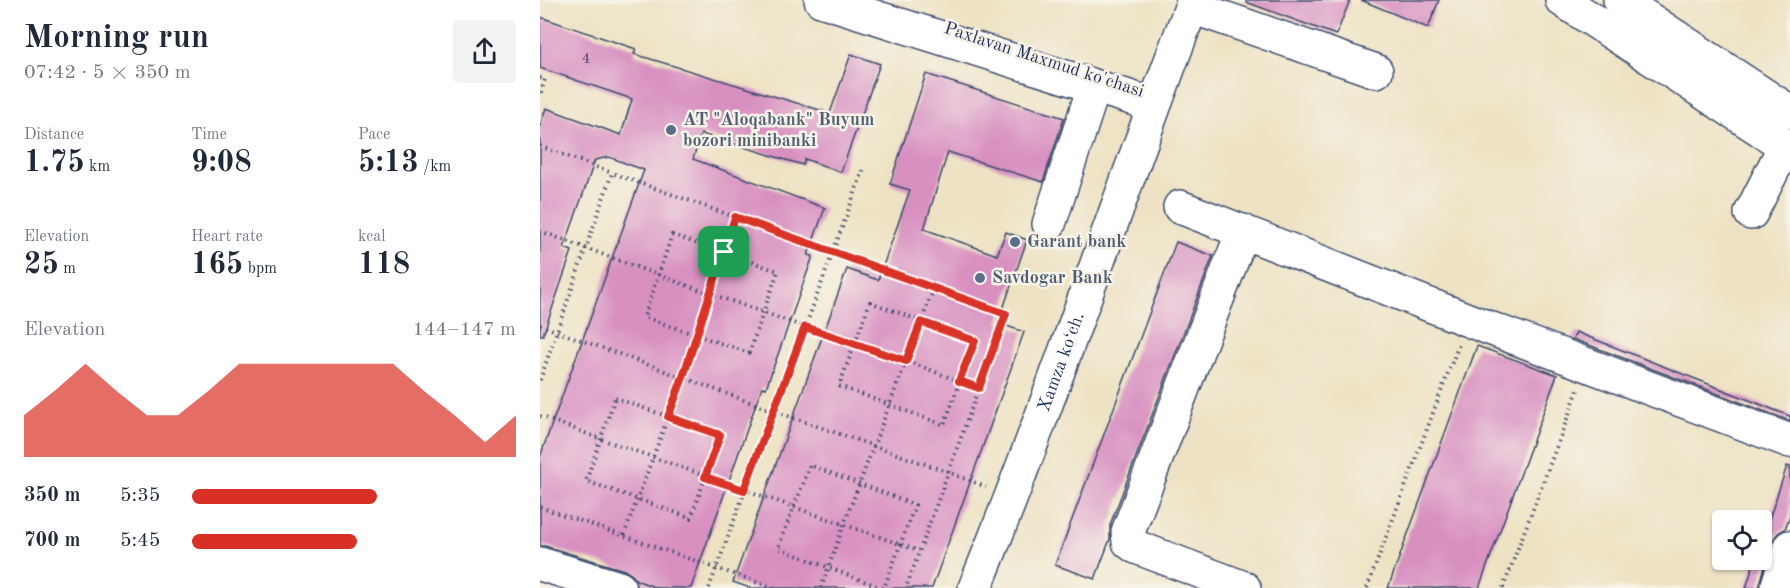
<!DOCTYPE html>
<html lang="en">
<head>
<meta charset="utf-8">
<style>
  :root { --surface:#fff; --page:#f2f2f3; --text:#1f2937; --muted:#747a83; --accent:#d93025 }
  body { margin:0; font-family:"Old Standard TT",serif; background:var(--page); color:var(--text); height:100vh; display:flex; flex-direction:column; font-size:22px; white-space:nowrap }
  * { box-sizing:border-box; margin:0 }
  p { font-size:20px; color:var(--muted) }
  .icon { flex:none; width:33px; height:33px; fill:none; stroke:currentColor; stroke-width:2; stroke-linecap:round; stroke-linejoin:round }
  .map { position:relative; flex:1; overflow:hidden }
  .panel { display:flex; flex-direction:column; background:var(--surface); width:540px }
  .panel>* { flex:none }
  .fabs { position:absolute; left:1172px; top:510px; display:grid; gap:12px }
  .fabs a { display:grid; place-items:center; width:60px; height:60px; border-radius:6px; background:var(--surface); box-shadow:0 2px 4px #0004; font-size:30px }
  .pin { position:absolute; display:grid; place-items:center; width:51px; height:51px; color:#fff; margin:-26px; border-radius:12px; box-shadow:0 3px 9px #0006 }
  .round { display:grid; place-items:center; flex:none; width:63px; height:63px; border-radius:6px; background:var(--page) }
  .headline { display:flex; align-items:center; justify-content:space-between; height:102px; padding:0 24px }
  h1 { font-size:33px; font-weight:800; line-height:45px }
  .stats { display:grid; grid-template-columns:repeat(3,1fr); gap:9px; height:102px; padding:6px 24px }
  .stats div { display:grid; align-content:center }
  .stats b { font-size:30px; font-weight:800 }
  .stats small { font-size:16px; font-weight:400 }
  .stats p { font-size:16px }
  .chart { height:168px; padding:12px 24px }
  .chart p { display:flex; justify-content:space-between }
  .chart svg { width:100%; height:108px; margin-top:6px; fill:var(--accent); opacity:.7 }
  ul { padding:0 24px; list-style:none; font-size:20px }
  li { display:grid; grid-template-columns:96px 72px 1fr; align-items:center; height:45px }
  li i { height:15px; border-radius:8px; background:var(--accent) }
  main { display:flex; flex:1; min-height:0 }
  .map>svg:first-child { display:block }
</style>
</head>
<body>
<main>
<section class="panel">
<div class="headline"><div><h1>Morning run</h1><p>07:42 · 5 × 350 m</p></div><a class="round"><svg class="icon" aria-label="share" viewBox="0 0 24 24"><path d="M12 15V3M7 8l5-5 5 5M5 13v7h14v-7"/></svg></a></div>
<div class="stats">
<div><p>Distance</p><b>1.75<small> km</small></b></div>
<div><p>Time</p><b>9:08</b></div>
<div><p>Pace</p><b>5:13<small> /km</small></b></div>
</div>
<div class="stats">
<div><p>Elevation</p><b>25<small> m</small></b></div>
<div><p>Heart rate</p><b>165<small> bpm</small></b></div>
<div><p>kcal</p><b>118</b></div>
</div>
<div class="chart"><p><span>Elevation</span>144–147 m</p>
<svg viewBox="0 0 160 44" preserveAspectRatio="none"><path d="M0 44V27L10 17L20 6L30 17L40 27L50 27L60 17L70 6L80 6L90 6L100 6L110 6L120 6L130 17L140 27L150 38L160 27V44z"/></svg>
</div>
<ul>
<li><b>350 m</b>5:35<i style="width:57%"></i></li>
<li><b>700 m</b>5:45<i style="width:51%"></i></li>
</ul>
</section>
<div class="map">
<svg width="1250" height="588" viewBox="0 0 1250 588">
  <rect width="100%" height="100%" fill="#f7f3e8"/>
  <filter id="ink" filterUnits="userSpaceOnUse"><feTurbulence type="fractalNoise" baseFrequency=".0167" numOctaves="2"/><feDisplacementMap in="SourceGraphic" scale="12" xChannelSelector="R" yChannelSelector="G"/><feConvolveMatrix kernelMatrix="1 2 1 2 8 2 1 2 1" color-interpolation-filters="sRGB"/></filter>
  <filter id="wash" filterUnits="userSpaceOnUse"><feTurbulence type="fractalNoise" baseFrequency=".008" numOctaves="4" result="noise"/><feDisplacementMap in="SourceGraphic" scale="24" xChannelSelector="R" yChannelSelector="G"/><feGaussianBlur stdDeviation="1.35" result="paint"/><feColorMatrix in="noise" values="0 0 0 0 0 0 0 0 0 0 0 0 0 0 0 0 0 1.4 0 .05"/><feComposite in="paint" operator="in"/></filter>
  <g filter="url(#wash)">
    <rect width="100%" height="100%" fill="#ede2c3"/>
    <g id="blocks">
      <g fill="#d890c1">
        <polygon points="706,0 810,0 796,35 706,2"/>
        <polygon points="821,0 899,0 888,28"/>
        <polygon points="0,17 96,49 94,54 290,113 311,54 340,64 301,172 265,159 263,165 161,134 153,159 285,208 268,255 273,256 226,388 222,387 151,588 117,588 96,580 92,575 84,570 5,546 0,546 0,457 104,170 69,157 55,160 24,248 32,251 3,335 0,335 0,126 6,108 81,135 92,99 0,68"/>
        <polygon points="386,74 524,118 503,182 408,152 384,229 457,255 466,232 487,240 458,323 484,332 392,588 210,588 193,582 307,269 338,280 370,190 350,184"/>
        <polygon points="636,242 673,256 570,525 570,539 555,579 515,565"/>
        <polygon points="1036,332 1250,416 1250,421 1033,339"/>
        <polygon points="937,346 1017,375 939,588 848,588"/>
        <polygon points="1247,466 1250,467 1250,515 1245,529 1238,533 1232,541 1219,588 1206,588 1215,560 1221,560 1221,543"/>
      </g>
    </g>
  </g>
  <g filter="url(#ink)">
    <use href="#blocks" fill-opacity="0" stroke="#3a4a6d" stroke-width="1.5"/>
    <g fill="none" stroke-linecap="round" stroke-linejoin="round">
      <g stroke="#3a4a6d" stroke-width="36">
        <g id="minor">
          <polyline points="281,0 614,105"/>
          <polyline points="652,7 836,71"/>
          <polyline points="640,207 928,320 1250,441"/>
          <polyline points="1211,213 1245,146"/>
          <polyline points="509,224 554,87"/>
          <polyline points="703,231 588,532 589,542 596,547 704,588"/>
          <polyline points="0,564 79,588"/>
          <path id="s1" d="M435,588C514,394 579,195 654,0"/>
          <polyline points="1237,588 1250,547"/>
        </g>
      </g>
      <g stroke="#3a4a6d" stroke-width="36">
        <g id="major">
          <polyline points="1022,0 1250,149"/>
          <polyline points="1080,0 1250,112"/>
        </g>
      </g>
      <g stroke="#3a4a6d" stroke-width="4" stroke-dasharray="1.5 4.5" stroke-linecap="butt">
        <polyline points="0,78 5,79 0,95"/>
        <polyline points="0,146 72,173"/>
        <polyline points="0,231 118,275 315,345 367,361 439,389"/>
        <polygon points="132,235 238,271 209,353 104,317"/>
        <polygon points="330,302 435,341 404,425 299,386"/>
        <polyline points="0,325 234,411 408,472 446,487"/>
        <polyline points="0,380 72,173 466,314 366,588"/>
        <polygon points="75,398 180,435 151,518 46,481"/>
        <polyline points="0,416 61,439 379,551"/>
        <polyline points="0,507 234,588"/>
        <polyline points="84,535 143,377 195,217"/>
        <polyline points="169,588 324,168"/>
        <polyline points="281,588 304,524 394,288"/>
        <polyline points="342,588 238,548 270,465 375,505 344,588"/>
        <polyline points="827,588 919,344"/>
        <polyline points="963,588 1038,390"/>
      </g>
      <use href="#minor" stroke="#fff" stroke-width="33"/>
      <use href="#major" stroke="#fff" stroke-width="33"/>
    </g>
  </g>
  <g fill="none" stroke-linecap="round" stroke-linejoin="round" filter="url(#ink)">
    <g stroke="#fff" stroke-width="12">
      <polygon id="route" points="195,217 466,314 439,388 419,381 435,341 381,322 366,361 265,327 204,490 165,477 180,435 128,417 143,377"/>
    </g>
    <use href="#route" stroke="#d93025" stroke-width="8"/>
  </g>
  <g fill="#5c6f8a" stroke="#f7f3e8" stroke-width="2">
    <circle cx="131" cy="130" r="6"/>
    <circle cx="475" cy="242" r="6"/>
    <circle cx="440" cy="278" r="6"/>
  </g>
  <g text-anchor="middle" dominant-baseline="central" stroke-width="5" stroke-linejoin="round" paint-order="stroke">
    <g font-size="15" fill="#4a4777">
      <text x="46" y="59">4</text>
    </g>
    <g font-size="18" fill="#1b2f5e" stroke="#f7f3e8">
      <text transform="translate(504 60) rotate(18)">Paxlavan Maxmud ko'chasi</text>
      <text stroke="none"><textPath href="#s1" startOffset="242">Xamza ko‘ch.</textPath></text>
    </g>
    <g font-size="18" font-weight="bold" fill="#4e5e75" stroke="#f7f3e8" text-anchor="start">
      <text x="143" y="120">AT "Aloqabank" Buyum<tspan x="143" dy="21">bozori minibanki</tspan></text>
      <text x="487" y="242">Garant bank</text>
      <text x="452" y="278">Savdogar Bank</text>
    </g>
  </g>
</svg>
<div class="fabs">
<a><svg class="icon" aria-label="locate" viewBox="0 0 24 24"><circle cx="12" cy="12" r="6"/><path d="M12 2v4M12 18v4M2 12h4M18 12h4"/></svg></a>
</div>
<div class="pin" style="left:184px;top:252px;background:#1e9e55"><svg class="icon" aria-label="arrive" viewBox="0 0 24 24"><path d="M6 21V4h12l-3 4 3 4H6"/></svg></div>
</div>
</main>
</body>
</html>
